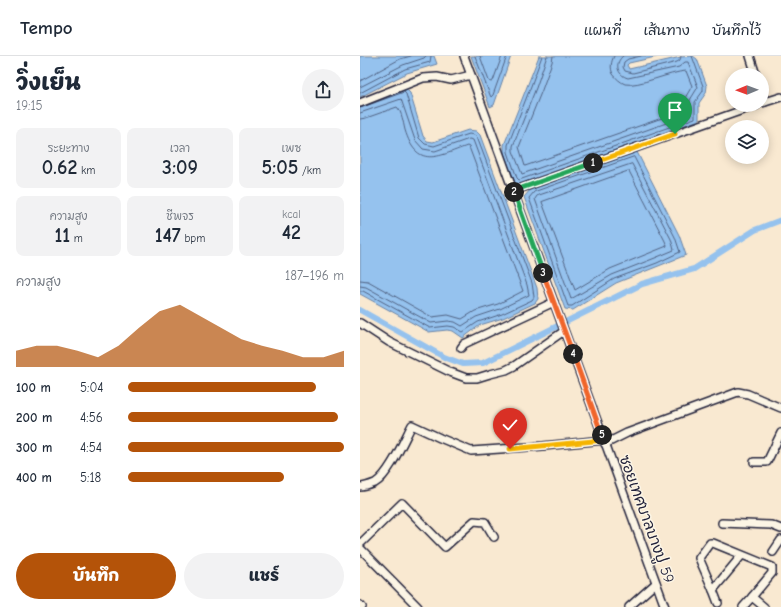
<!DOCTYPE html>
<html lang="th">
<head>
<meta charset="utf-8">
<style>
  :root { --surface:#fff; --page:#f2f2f3; --text:#1f2937; --muted:#747a83; --line:#e0e1e3; --accent:#b45309 }
  body { margin:0; font-family:"Comic Neue","Playpen Sans Thai",sans-serif; background:var(--page); color:var(--text); height:100vh; display:flex; flex-direction:column; font-size:15px; white-space:nowrap }
  * { box-sizing:border-box; margin:0 }
  p { font-size:13px; color:var(--muted) }
  .icon { flex:none; width:22px; height:22px; fill:none; stroke:currentColor; stroke-width:2; stroke-linecap:round; stroke-linejoin:round }
  .map { position:relative; flex:1; overflow:hidden }
  .side { display:flex; flex-direction:column; background:var(--surface); width:360px }
  .side>* { flex:none }
  .needle { width:26px; rotate:269deg }
  .buttons { position:absolute; left:365px; top:12px; display:grid; gap:8px }
  .buttons a { display:grid; place-items:center; width:44px; height:44px; border-radius:50%; background:var(--surface); box-shadow:0 2px 10px #0003; font-size:20px }
  .pin { position:absolute; display:grid; place-items:center; width:34px; height:34px; color:#fff; margin:-41px -17px; border-radius:50% 50% 50% 0; rotate:-45deg; box-shadow:0 0 4px #0007 }
  .pin .icon { rotate:45deg }
  .km { position:absolute; width:20px; height:20px; margin:-10px; border-radius:50%; background:#222; color:#fff; font-size:11px; line-height:20px; text-align:center }
  .round { display:grid; place-items:center; flex:none; width:42px; height:42px; border-radius:21px; background:var(--page) }
  .overview { display:flex; align-items:center; justify-content:space-between; height:68px; padding:0 16px }
  h1 { font-size:22px; font-weight:800; line-height:30px }
  .stats { display:grid; grid-template-columns:repeat(3,1fr); gap:6px; height:68px; padding:4px 16px }
  .stats div { display:grid; align-content:center; border-radius:8px; background:var(--page); text-align:center }
  .stats b { font-size:20px; font-weight:800 }
  .stats small { font-size:11px; font-weight:400 }
  .stats p { font-size:11px }
  .chart { height:112px; padding:8px 16px }
  .chart p { display:flex; justify-content:space-between }
  .chart svg { width:100%; height:72px; margin-top:4px; fill:var(--accent); opacity:.7 }
  .button { display:flex; gap:8px; margin-top:auto; padding:8px 16px }
  .button a { flex:1; height:46px; border-radius:24px; background:var(--accent); color:#fff; font-size:16px; font-weight:800; line-height:46px; text-align:center }
  .button a+a { background:var(--page); color:var(--text) }
  ul { padding:0 16px; list-style:none; font-size:13px }
  li { display:grid; grid-template-columns:64px 48px 1fr; align-items:center; height:30px }
  li i { height:10px; border-radius:5px; background:var(--accent) }
  header { display:flex; align-items:center; gap:24px; box-sizing:border-box; height:56px; padding:0 20px; background:var(--surface); border-bottom:1px solid var(--line) }
  header strong { font-size:19px }
  nav { display:flex; gap:22px; margin-inline-start:auto; font-size:14px }
  main { display:flex; flex:1; min-height:0 }
  .map>svg:first-child { display:block }
</style>
</head>
<body>
<header>
<strong>Tempo</strong>
<nav><a>แผนที่</a><a>เส้นทาง</a><a>บันทึกไว้</a></nav>
</header>
<main>
<section class="side">
<div class="overview"><div><h1>วิ่งเย็น</h1><p>19:15</p></div><a class="round"><svg class="icon" aria-label="share" viewBox="0 0 24 24"><path d="M12 15V3M7 8l5-5 5 5M5 13v7h14v-7"/></svg></a></div>
<div class="stats">
<div><p>ระยะทาง</p><b>0.62<small> km</small></b></div>
<div><p>เวลา</p><b>3:09</b></div>
<div><p>เพซ</p><b>5:05<small> /km</small></b></div>
</div>
<div class="stats">
<div><p>ความสูง</p><b>11<small> m</small></b></div>
<div><p>ชีพจร</p><b>147<small> bpm</small></b></div>
<div><p>kcal</p><b>42</b></div>
</div>
<div class="chart"><p><span>ความสูง</span>187–196 m</p>
<svg viewBox="0 0 160 44" preserveAspectRatio="none"><path d="M0 44V34L10 31L20 31L30 34L40 38L50 31L60 20L70 10L80 6L90 13L100 20L110 27L120 31L130 34L140 38L150 38L160 34V44z"/></svg>
</div>
<ul>
<li><b>100 m</b>5:04<i style="width:87%"></i></li>
<li><b>200 m</b>4:56<i style="width:97%"></i></li>
<li><b>300 m</b>4:54<i style="width:100%"></i></li>
<li><b>400 m</b>5:18<i style="width:72%"></i></li>
</ul>
<div class="button"><a>บันทึก</a><a>แชร์</a></div>
</section>
<div class="map">
<svg width="421" height="551" viewBox="0 0 421 551">
  <rect width="100%" height="100%" fill="#f9e9d1"/>
  <filter id="ink" filterUnits="userSpaceOnUse"><feTurbulence type="fractalNoise" baseFrequency=".025" numOctaves="2"/><feDisplacementMap in="SourceGraphic" scale="8" xChannelSelector="R" yChannelSelector="G"/><feConvolveMatrix kernelMatrix="1 2 1 2 8 2 1 2 1" color-interpolation-filters="sRGB"/></filter>
  <g filter="url(#ink)">
    <g fill="#95c2ee" stroke="#6782a6">
      <polygon points="0,0 74,0 77,8 47,17 0,41"/>
      <polygon points="111,0 151,0 134,49 130,51"/>
      <polygon points="179,0 300,0 269,7 267,9 269,13 321,1 333,0 337,3 347,30 346,37 339,47 339,64 162,128 155,127 144,97 144,89"/>
      <polygon points="45,32 50,37 63,80 67,85 73,86 108,74 116,75 120,79 177,232 178,243 175,247 143,262 120,269 103,282 93,275 87,274 69,276 0,238 0,49"/>
      <polygon points="277,96 319,179 326,199 256,227 213,254 205,253 164,141 171,133"/>
    </g>
    <g fill="none" stroke-linecap="round" stroke-linejoin="round">
      <g stroke="#506283" stroke-width="1">
        <polyline points="115,0 130,39 131,41 133,39 147,0"/>
        <polyline points="120,0 129,25 131,26 133,25 142,0"/>
        <polyline points="182,0 171,30 148,89 148,96 157,122 159,124 335,62 335,46 343,35 343,30 332,0"/>
        <path d="M187,0L176,32L153,90V95L162,118L329,59L330,44L338,31L328,6H325L319,11L268,22C257,19 254,7 263,0"/>
        <path d="M193,0L192,6L182,34L159,91L165,110L322,55L325,42L332,30L326,15C310,16 278,31 265,28C260,26 256,22 253,18C250,12 251,6 254,0"/>
        <polyline points="281,0 268,3 264,6 263,11 265,15 273,17 317,6 320,4 321,0"/>
        <polyline points="0,25 40,3 51,0"/>
        <polyline points="0,31 43,9 64,2 66,0"/>
        <polyline points="0,37 45,13 70,6 71,0"/>
        <polyline points="0,52 44,36 46,38 59,82 65,88 74,90 109,78 114,79 117,81 172,227 174,241 172,244 142,258 118,266 103,276 94,271 88,270 70,272 3,235 0,235"/>
        <polyline points="0,57 41,43 55,84 63,93 75,95 109,83 113,84 167,229 169,239 140,253 116,261 102,270 95,266 88,265 71,267 6,231 0,230"/>
        <path d="M0,63L6,62L37,51C42,56 43,66 45,74C57,113 77,101 107,90L109,91L163,235L138,248L115,255L102,263L88,259L72,261L8,225L0,224"/>
        <polygon points="274,101 315,181 320,196 297,207 254,223 212,250 208,250 169,142 174,136"/>
        <polygon points="272,108 311,183 314,194 295,202 252,219 211,243 175,143 177,140"/>
        <polygon points="269,115 305,185 307,190 250,213 215,234 182,146"/>
      </g>
      <polyline stroke="#95c2ee" stroke-width="6" points="0,254 84,301 103,308 123,307 282,228 334,213 395,174 421,164"/>
      <g stroke="#22223b" stroke-width="10">
        <g id="street">
          <polyline points="104,0 305,551"/>
          <polyline points="390,0 396,19"/>
          <polyline points="402,38 405,46"/>
          <polyline points="0,47 63,22 77,21 91,24 111,19"/>
          <polyline points="402,47 421,41"/>
          <polyline points="153,135 397,49"/>
          <polyline points="0,267 29,286 90,316 106,322 117,322 130,318 146,314 154,310 204,275"/>
          <polyline points="101,292 104,288 194,246"/>
          <polyline points="245,388 267,377 378,336 388,338 421,352"/>
          <polyline points="394,406 407,406 421,377"/>
          <path d="M0,431C5,431 10,429 15,427C29,419 44,384 52,369L80,382L111,395L183,390L244,384"/>
          <polyline points="362,467 411,469 421,473"/>
          <polyline points="0,488 42,447 85,491 114,465 125,466 134,481"/>
          <polyline points="0,492 58,551"/>
          <polyline points="413,496 421,484"/>
          <polyline points="382,499 353,534 339,502 350,487 353,487 412,511 412,517 392,541 404,551"/>
          <polyline points="353,534 358,547"/>
          <polyline points="0,549 2,551"/>
          <polyline points="269,551 296,527"/>
          <polyline points="383,551 392,541"/>
        </g>
      </g>
      <use href="#street" stroke="#fcf5e5" stroke-width="7"/>
    </g>
  </g>
  <g fill="none" stroke-linecap="round" stroke-linejoin="round" filter="url(#ink)">
    <g stroke="#fff" stroke-width="8">
      <polyline id="split-1" points="233,107 315,78"/>
    </g>
    <g stroke="#fff" stroke-width="8">
      <polyline id="split-2" points="154,136 153,135 233,107"/>
    </g>
    <g stroke="#fff" stroke-width="8">
      <polyline id="split-3" points="154,136 183,217"/>
    </g>
    <g stroke="#fff" stroke-width="8">
      <polyline id="split-4" points="183,217 213,298"/>
    </g>
    <g stroke="#fff" stroke-width="8">
      <polyline id="split-5" points="213,298 242,379"/>
    </g>
    <g stroke="#fff" stroke-width="8">
      <polyline id="split-6" points="150,393 244,384 242,379"/>
    </g>
    <use href="#split-1" stroke="#f5b400" stroke-width="5"/>
    <use href="#split-2" stroke="#22a559" stroke-width="5"/>
    <use href="#split-3" stroke="#22a559" stroke-width="5"/>
    <use href="#split-4" stroke="#f0652b" stroke-width="5"/>
    <use href="#split-5" stroke="#f0652b" stroke-width="5"/>
    <use href="#split-6" stroke="#f5b400" stroke-width="5"/>
  </g>
  <g text-anchor="middle" dominant-baseline="central" stroke-width="3" stroke-linejoin="round" paint-order="stroke">
    <g font-size="15" fill="#22223b" stroke="#fcf5e5">
      <text transform="translate(287 463) rotate(70)">ซอยเทศบาลบางปู 59</text>
    </g>
  </g>
</svg>
<div class="buttons">
<a><svg class="needle" viewBox="-14 -14 28 28"><path d="M0-13l5 13h-10z" fill="#e53935"/><path d="M0 13l5-13h-10z" fill="#747a83"/></svg></a>
<a><svg class="icon" aria-label="layers" viewBox="0 0 24 24"><path d="M12 4l9 5-9 5-9-5zM3 14l9 5 9-5"/></svg></a>
</div>
<div class="pin" style="left:315px;top:78px;background:#1e9e55"><svg class="icon" aria-label="arrive" viewBox="0 0 24 24"><path d="M6 21V4h12l-3 4 3 4H6"/></svg></div>
<div class="pin" style="left:150px;top:393px;background:#d93025"><svg class="icon" aria-label="check" viewBox="0 0 24 24"><path d="M5 12l5 5 9-10"/></svg></div>
<b class="km" style="left:233px;top:107px">1</b>
<b class="km" style="left:154px;top:136px">2</b>
<b class="km" style="left:183px;top:217px">3</b>
<b class="km" style="left:213px;top:298px">4</b>
<b class="km" style="left:242px;top:379px">5</b>
</div>
</main>
</body>
</html>
